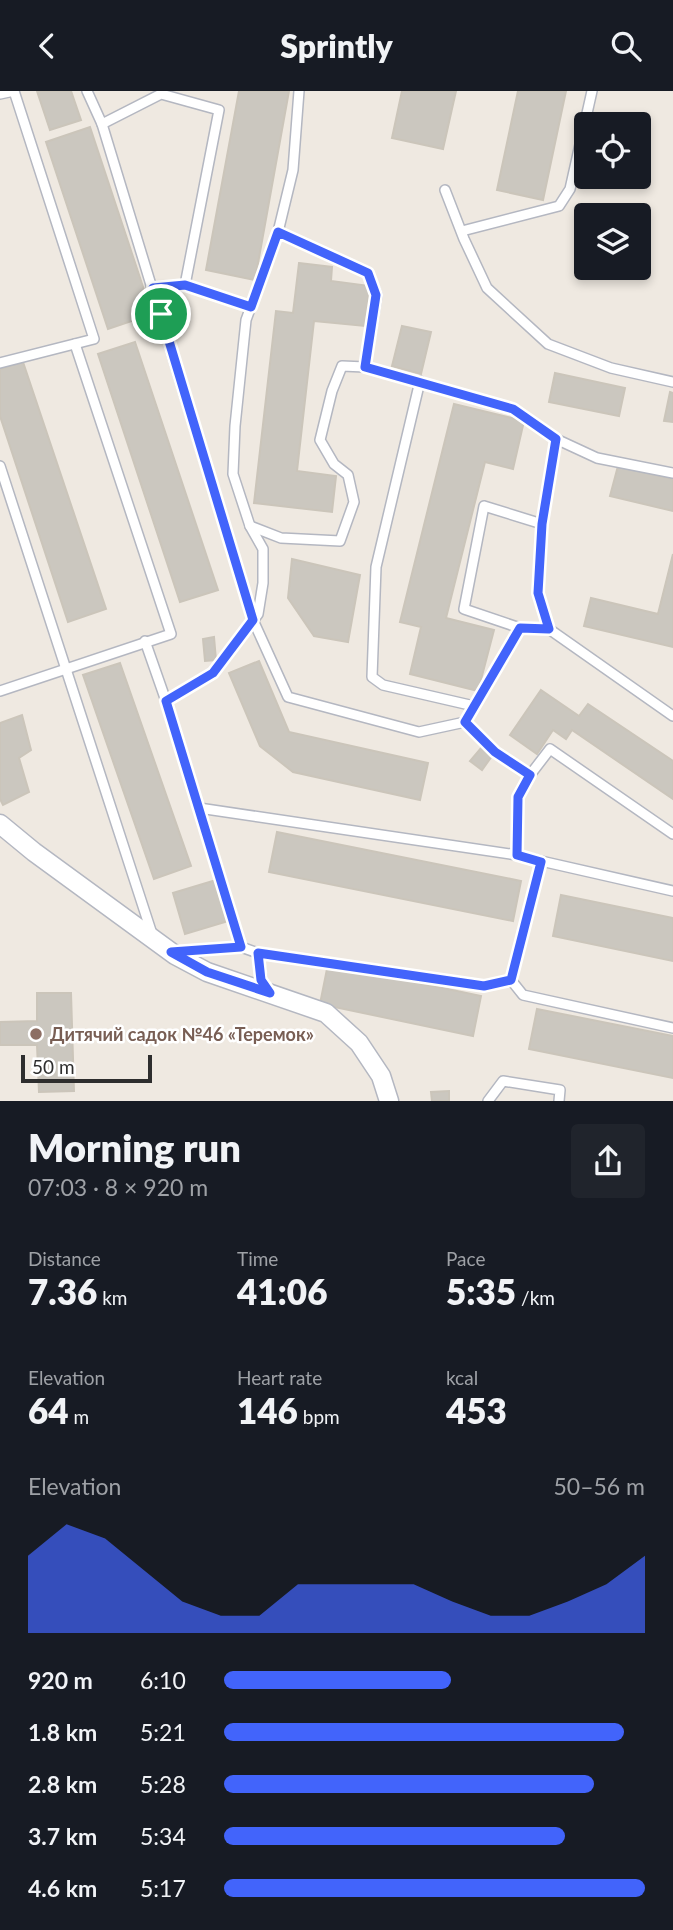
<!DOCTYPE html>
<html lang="en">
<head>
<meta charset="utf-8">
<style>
  :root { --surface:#171b24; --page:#20242c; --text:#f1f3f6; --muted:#9ea1a6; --accent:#4264fb }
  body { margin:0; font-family:Lato,sans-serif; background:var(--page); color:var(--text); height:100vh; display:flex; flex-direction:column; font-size:26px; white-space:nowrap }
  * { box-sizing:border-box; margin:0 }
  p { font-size:23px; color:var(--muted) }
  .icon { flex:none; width:38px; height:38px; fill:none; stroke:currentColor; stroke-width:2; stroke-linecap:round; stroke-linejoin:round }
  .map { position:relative; height:1010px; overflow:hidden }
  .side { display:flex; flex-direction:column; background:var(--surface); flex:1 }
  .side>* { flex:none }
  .tools { position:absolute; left:574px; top:21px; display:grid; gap:14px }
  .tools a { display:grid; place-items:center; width:77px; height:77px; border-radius:7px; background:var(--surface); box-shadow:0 4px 10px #0003; font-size:35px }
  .scale { position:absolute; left:21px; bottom:18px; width:131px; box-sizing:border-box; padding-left:7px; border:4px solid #2e2e2e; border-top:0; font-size:19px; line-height:24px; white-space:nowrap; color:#2e2e2e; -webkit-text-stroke:5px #fff; paint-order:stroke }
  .pin { position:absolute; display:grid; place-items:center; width:60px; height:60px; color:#fff; margin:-30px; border:4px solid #fff; border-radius:50%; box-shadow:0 2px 7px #0007 }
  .round { display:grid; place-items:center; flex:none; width:74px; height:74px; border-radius:7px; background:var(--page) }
  .overview { display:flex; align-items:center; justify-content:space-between; height:119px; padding:0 28px }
  h1 { font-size:38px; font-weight:800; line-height:52px }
  .metrics { display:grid; grid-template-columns:repeat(3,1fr); gap:10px; height:119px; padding:7px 28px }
  .metrics div { display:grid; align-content:center }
  .metrics b { font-size:35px; font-weight:800 }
  .metrics small { font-size:19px; font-weight:400 }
  .metrics p { font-size:19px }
  .chart { height:196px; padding:14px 28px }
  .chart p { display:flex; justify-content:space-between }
  .chart svg { width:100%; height:126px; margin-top:7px; fill:var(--accent); opacity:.7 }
  ul { padding:0 28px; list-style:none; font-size:23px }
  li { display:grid; grid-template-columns:112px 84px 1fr; align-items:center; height:52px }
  li i { height:18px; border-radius:9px; background:var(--accent) }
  header { display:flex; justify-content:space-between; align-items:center; height:91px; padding:0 28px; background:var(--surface); font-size:32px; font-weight:800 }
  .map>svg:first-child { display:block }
</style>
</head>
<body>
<header><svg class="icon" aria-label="back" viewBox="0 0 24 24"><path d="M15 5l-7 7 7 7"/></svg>Sprintly<svg class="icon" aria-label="search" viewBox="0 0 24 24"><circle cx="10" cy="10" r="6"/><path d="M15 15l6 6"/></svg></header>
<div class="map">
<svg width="673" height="1010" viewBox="0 0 673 1010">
  <rect width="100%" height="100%" fill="#efe9e1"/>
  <g fill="#cbc7bf" stroke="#cbc5ba" stroke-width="2">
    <polygon points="37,0 71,0 81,29 50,39"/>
    <polygon points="239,0 289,0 255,189 206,179"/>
    <polygon points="402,0 456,0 443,58 392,47"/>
    <polygon points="518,0 566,0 543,109 497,99"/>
    <polygon points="90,36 152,223 108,238 46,51"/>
    <polygon points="299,172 332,176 331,190 370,195 365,235 314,230 297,380 336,385 332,421 254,412 276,220 293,222"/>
    <polygon points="402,235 431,241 421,283 392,275"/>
    <polygon points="135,251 218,499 180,511 98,263"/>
    <polygon points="23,271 106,518 68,531 0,325 0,278"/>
    <polygon points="555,282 625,297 619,325 549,311"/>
    <polygon points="670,301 673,302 673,331 664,330"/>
    <polygon points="454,313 524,330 513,378 485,371 446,527 494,539 478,600 410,583 421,536 400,531"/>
    <polygon points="618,375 673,388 673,420 610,405"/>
    <polygon points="673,463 673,556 584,535 591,507 658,523"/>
    <polygon points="292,468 360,484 348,551 314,545 288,507"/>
    <polygon points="214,546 216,569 205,570 203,548"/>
    <polygon points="259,570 289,641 428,672 420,709 293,681 260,655 229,582"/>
    <polygon points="120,572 191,775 154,788 83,584"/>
    <polygon points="541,599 579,625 588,613 673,670 673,708 572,639 566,648 553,639 537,663 510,644"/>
    <polygon points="22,624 31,659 19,667 29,701 3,714 0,708 0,632"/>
    <polygon points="481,657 492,665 482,679 470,670"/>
    <polygon points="277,741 521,790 513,830 269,781"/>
    <polygon points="216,789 228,830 185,843 173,802"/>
    <polygon points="561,804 673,827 673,870 553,845"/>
    <polygon points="328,873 481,905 473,945 320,913"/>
    <polygon points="37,902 71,902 74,1000 39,1001 37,954 0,954 0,931 37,930"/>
    <polygon points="537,918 673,945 673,987 529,958"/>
    <polygon points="449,1000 449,1010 432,1010 431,1001"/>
  </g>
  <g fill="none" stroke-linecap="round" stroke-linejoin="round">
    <g stroke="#b4b7c1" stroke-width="12">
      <g id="service">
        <polyline points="87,0 102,33 253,529 288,606 419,641 465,631 474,615"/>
        <polyline points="0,3 14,0 94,248 0,272"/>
        <polyline points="102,33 161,3 219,19 185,194 251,216"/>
        <polyline points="445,99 464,148 487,197 548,253 611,277 673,291"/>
        <polyline points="462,140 559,115 570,98 592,0"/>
        <polyline points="153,197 185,194"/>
        <polyline points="365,276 513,318 556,348 542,433 538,502 549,538"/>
        <polyline points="420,290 376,476 372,586 383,594 474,615 520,537 549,538 673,625"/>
        <polyline points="556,348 597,367 673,382"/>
        <polyline points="0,375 153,846"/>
        <polyline points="250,435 281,447 340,450 354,411 348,384 334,373 320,349 332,300 342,275 365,276 377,204 368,182 278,141"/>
        <polyline points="520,537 464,518 484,415 542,433"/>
        <polyline points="145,550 166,610 241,856"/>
        <polyline points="0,600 171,543 75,253"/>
        <polyline points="166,610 213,582 258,523 263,492 263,458 250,435 233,383 235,335 246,229 278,141 293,79 299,0"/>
        <polyline points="465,631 495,661 530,684"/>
        <polyline points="199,717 517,764"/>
        <polyline points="541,770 517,764 518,706 530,684 550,658 673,743"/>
        <polyline points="174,861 241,856 258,862 262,889 269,900"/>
        <polyline points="258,862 484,895 511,889"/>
        <polyline points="511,889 541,770 673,800"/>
        <polyline points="511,889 523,904 673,937"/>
        <polyline points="488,1010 503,990 560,999 559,1010"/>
      </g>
    </g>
    <g stroke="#b4b7c1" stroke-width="21">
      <polyline id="minor" points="0,733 34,761 175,864 207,881 326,922 359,952 381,985 389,1010"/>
    </g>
    <use href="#service" stroke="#fff" stroke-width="9"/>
    <use href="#minor" stroke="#fff" stroke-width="18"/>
  </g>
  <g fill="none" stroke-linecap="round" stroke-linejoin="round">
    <g stroke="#fff" stroke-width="14">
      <polygon id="route" points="278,141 368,182 376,204 365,276 513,318 556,348 542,433 538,502 549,538 520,537 465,631 495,661 530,684 518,706 517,764 541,771 511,889 484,895 258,862 261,889 270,902 207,881 171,861 241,856 166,610 213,582 253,529 153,197 185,194 251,216"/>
    </g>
    <use href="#route" stroke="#4264fb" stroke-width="9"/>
  </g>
  <circle fill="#8d6e63" stroke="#fff" stroke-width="2.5" cx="36" cy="943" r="7"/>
  <g text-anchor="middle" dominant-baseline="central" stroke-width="5" stroke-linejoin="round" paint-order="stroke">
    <g font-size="18" font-weight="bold" fill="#785e54" stroke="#fff" text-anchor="start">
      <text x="50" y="943">Дитячий садок №46 «Теремок»</text>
    </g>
  </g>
</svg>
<div class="tools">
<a><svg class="icon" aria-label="locate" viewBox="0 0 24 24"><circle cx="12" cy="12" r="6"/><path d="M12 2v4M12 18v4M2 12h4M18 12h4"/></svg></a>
<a><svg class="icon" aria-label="layers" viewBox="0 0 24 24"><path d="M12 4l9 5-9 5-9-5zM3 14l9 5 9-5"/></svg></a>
</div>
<div class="scale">50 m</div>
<div class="pin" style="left:161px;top:223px;background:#1e9e55"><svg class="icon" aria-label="arrive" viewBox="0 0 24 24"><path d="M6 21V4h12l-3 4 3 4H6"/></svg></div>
</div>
<section class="side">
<div class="overview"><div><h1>Morning run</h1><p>07:03 · 8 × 920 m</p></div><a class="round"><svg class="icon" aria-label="share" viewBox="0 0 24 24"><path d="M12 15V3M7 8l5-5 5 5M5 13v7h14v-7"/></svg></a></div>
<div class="metrics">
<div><p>Distance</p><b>7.36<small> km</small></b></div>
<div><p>Time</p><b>41:06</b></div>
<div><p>Pace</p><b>5:35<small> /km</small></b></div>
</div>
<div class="metrics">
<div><p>Elevation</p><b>64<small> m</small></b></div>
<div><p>Heart rate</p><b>146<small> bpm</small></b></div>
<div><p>kcal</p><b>453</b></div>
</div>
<div class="chart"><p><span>Elevation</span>50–56 m</p>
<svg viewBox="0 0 160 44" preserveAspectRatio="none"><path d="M0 44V17L10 6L20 11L30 22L40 33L50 38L60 38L70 27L80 27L90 27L100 27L110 33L120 38L130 38L140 33L150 27L160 17V44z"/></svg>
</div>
<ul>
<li><b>920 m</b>6:10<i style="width:54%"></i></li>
<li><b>1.8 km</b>5:21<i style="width:95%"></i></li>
<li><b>2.8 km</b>5:28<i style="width:88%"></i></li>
<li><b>3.7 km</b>5:34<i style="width:81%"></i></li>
<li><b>4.6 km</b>5:17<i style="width:100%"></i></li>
</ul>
</section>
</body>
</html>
